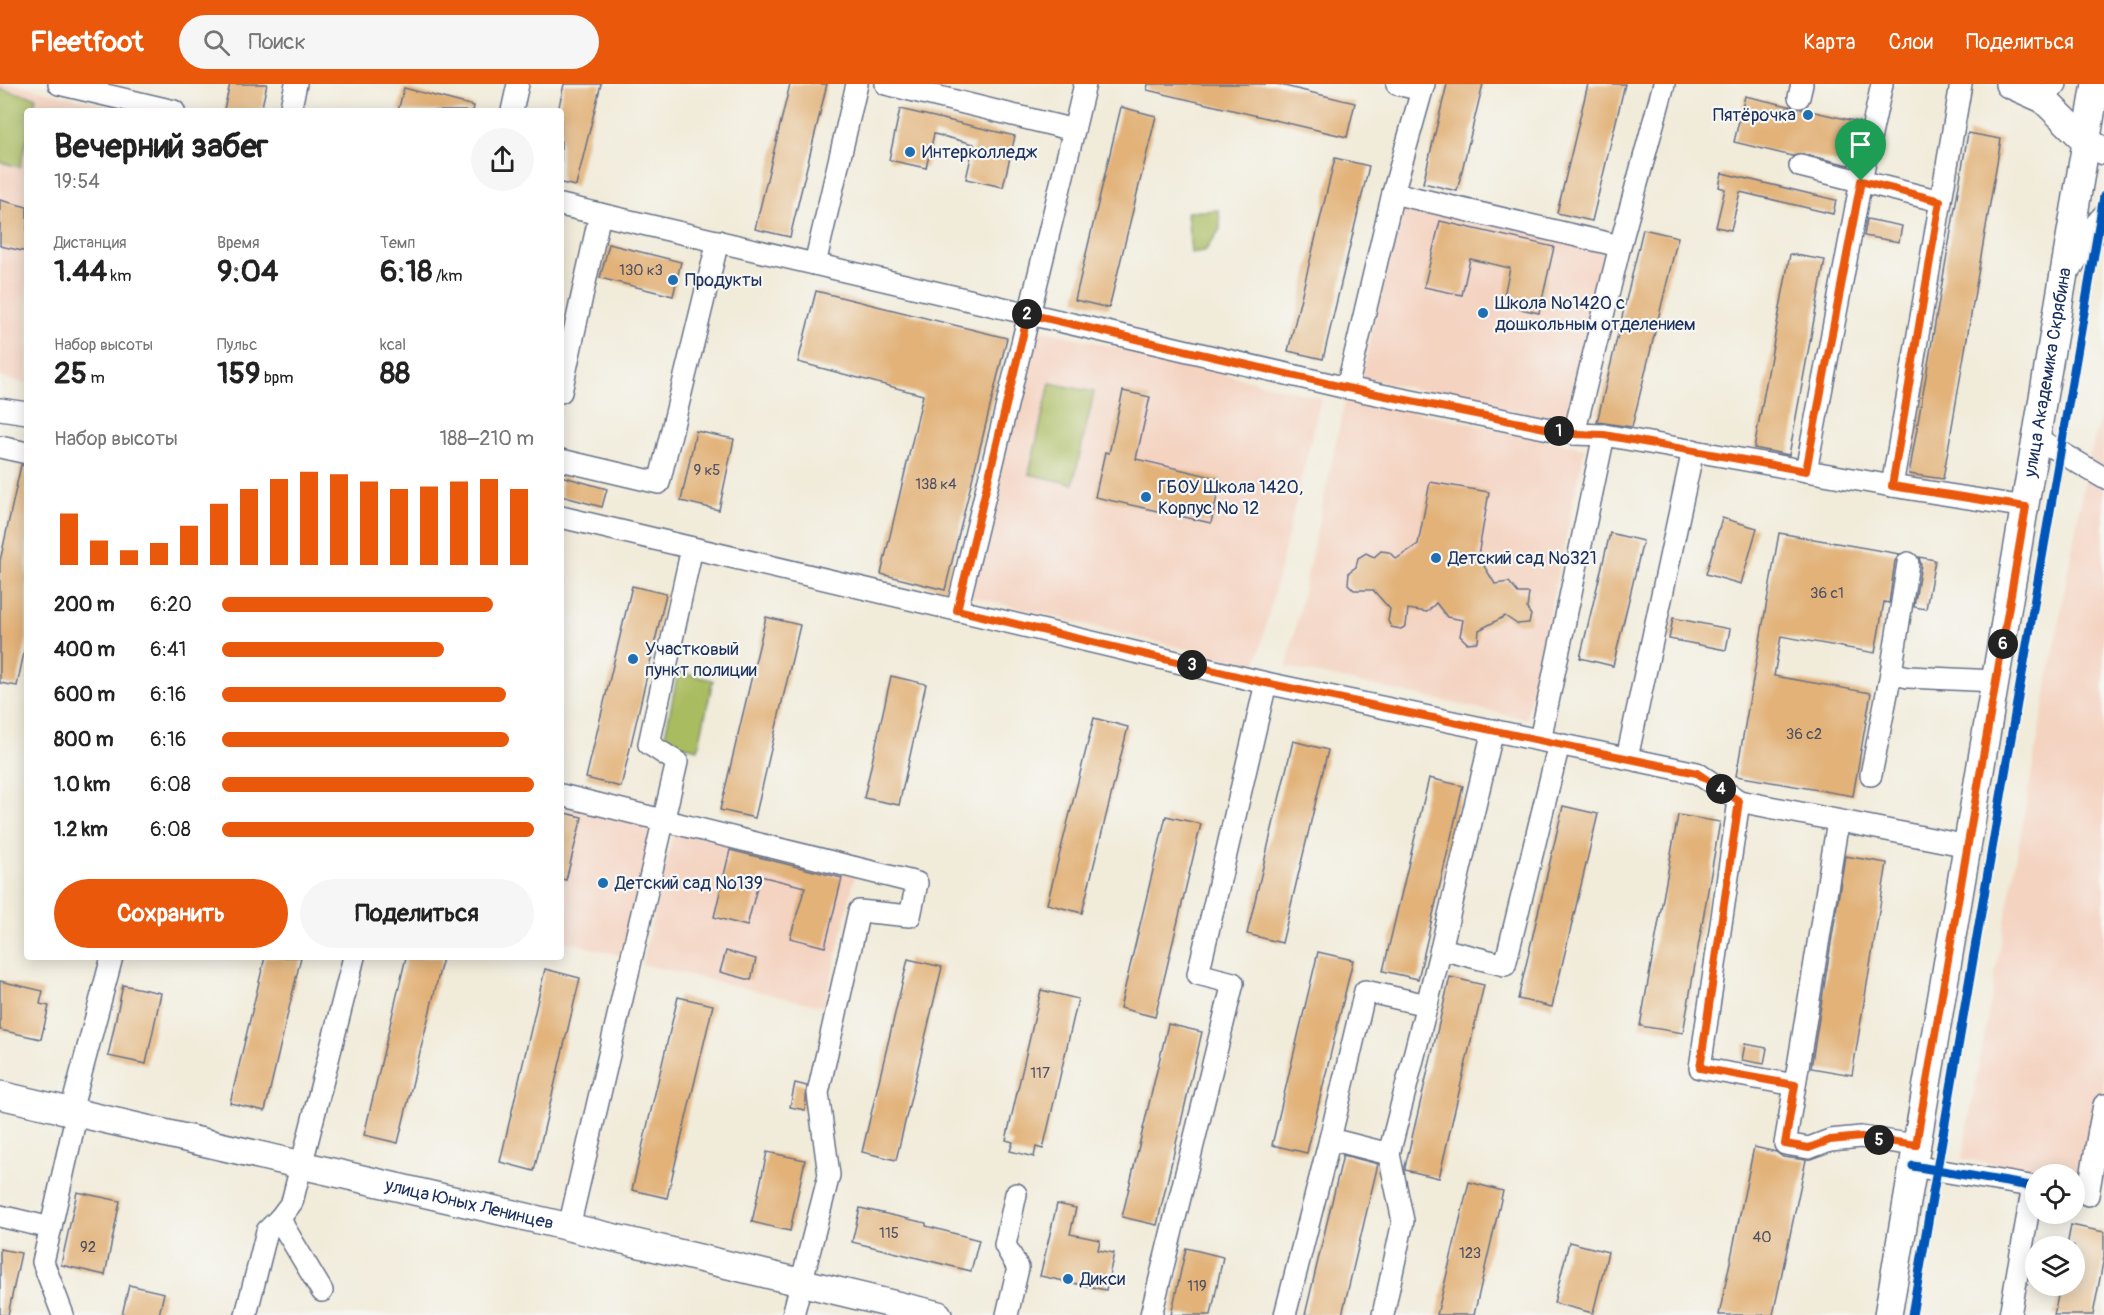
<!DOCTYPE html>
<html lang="ru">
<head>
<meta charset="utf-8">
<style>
  :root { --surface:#fff; --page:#f6f6f6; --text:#222; --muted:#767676; --accent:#ea580c }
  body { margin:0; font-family:Pangolin,sans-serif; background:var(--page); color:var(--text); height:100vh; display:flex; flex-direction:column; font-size:22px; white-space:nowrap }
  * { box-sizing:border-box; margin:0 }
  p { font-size:20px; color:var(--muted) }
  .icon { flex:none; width:33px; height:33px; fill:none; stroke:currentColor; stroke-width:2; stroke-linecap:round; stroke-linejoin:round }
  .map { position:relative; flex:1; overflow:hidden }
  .details { position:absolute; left:24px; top:24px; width:540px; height:852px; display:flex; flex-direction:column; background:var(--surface); border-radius:6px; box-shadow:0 3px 15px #0003 }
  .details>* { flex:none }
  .controls { position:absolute; left:2025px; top:1080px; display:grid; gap:12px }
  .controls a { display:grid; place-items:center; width:60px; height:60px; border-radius:50%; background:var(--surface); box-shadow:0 3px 15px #0003; font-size:30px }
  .pin { position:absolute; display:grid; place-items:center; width:51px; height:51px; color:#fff; margin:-62px -26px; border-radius:50% 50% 50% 0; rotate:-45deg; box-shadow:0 0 6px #0007 }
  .pin .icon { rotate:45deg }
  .km { position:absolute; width:30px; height:30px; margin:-15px; border-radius:50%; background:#222; color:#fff; font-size:16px; line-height:30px; text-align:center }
  .round { display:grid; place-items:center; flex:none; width:63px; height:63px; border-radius:32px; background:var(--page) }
  .head { display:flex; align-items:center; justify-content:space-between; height:102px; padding:0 30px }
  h1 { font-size:33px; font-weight:700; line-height:45px }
  .metrics { display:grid; grid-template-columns:repeat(3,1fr); gap:9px; height:102px; padding:6px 30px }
  .metrics div { display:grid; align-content:center }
  .metrics b { font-size:30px; font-weight:700 }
  .metrics small { font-size:16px; font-weight:400 }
  .metrics p { font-size:16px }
  .chart { height:168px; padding:12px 30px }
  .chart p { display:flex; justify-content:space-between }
  .chart svg { width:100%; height:108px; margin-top:6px; stroke:var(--accent); stroke-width:6 }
  .cta { display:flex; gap:12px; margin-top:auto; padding:12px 30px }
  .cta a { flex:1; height:69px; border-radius:36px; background:var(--accent); color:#fff; font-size:24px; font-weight:700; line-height:69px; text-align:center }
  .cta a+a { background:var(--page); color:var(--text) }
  ul { padding:0 30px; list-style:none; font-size:20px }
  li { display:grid; grid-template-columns:96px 72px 1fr; align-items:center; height:45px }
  li i { height:15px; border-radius:8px; background:var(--accent) }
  header { display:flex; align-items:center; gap:36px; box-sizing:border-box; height:84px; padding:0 30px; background:var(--accent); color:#fff }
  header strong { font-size:28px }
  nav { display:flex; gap:33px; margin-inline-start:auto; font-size:21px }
  .search { width:420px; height:54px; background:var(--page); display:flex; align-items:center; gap:15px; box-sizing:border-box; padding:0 21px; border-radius:33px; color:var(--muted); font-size:22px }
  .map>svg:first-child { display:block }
</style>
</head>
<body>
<header>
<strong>Fleetfoot</strong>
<div class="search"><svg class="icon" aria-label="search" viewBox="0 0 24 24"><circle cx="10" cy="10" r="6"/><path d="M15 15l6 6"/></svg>Поиск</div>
<nav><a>Карта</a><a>Слои</a><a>Поделиться</a></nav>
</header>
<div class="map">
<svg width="2104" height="1231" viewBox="0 0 2104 1231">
  <rect width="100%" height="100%" fill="#f6f6f2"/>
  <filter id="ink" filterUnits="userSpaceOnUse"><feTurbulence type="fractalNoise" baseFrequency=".0167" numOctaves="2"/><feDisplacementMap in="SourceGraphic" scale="12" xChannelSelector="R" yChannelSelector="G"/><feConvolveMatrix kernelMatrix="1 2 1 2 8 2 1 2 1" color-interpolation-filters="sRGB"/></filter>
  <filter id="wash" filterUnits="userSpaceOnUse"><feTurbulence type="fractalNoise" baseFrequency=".008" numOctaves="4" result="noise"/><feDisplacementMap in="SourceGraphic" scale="24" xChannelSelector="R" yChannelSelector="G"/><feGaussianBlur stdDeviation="1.35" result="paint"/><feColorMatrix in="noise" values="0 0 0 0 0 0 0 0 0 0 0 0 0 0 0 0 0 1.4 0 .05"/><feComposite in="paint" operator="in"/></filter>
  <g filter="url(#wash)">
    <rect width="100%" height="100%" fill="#f1ebd9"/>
    <g fill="#f4d3c1">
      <polygon points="0,0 14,0 129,27 27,27 27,300 0,293"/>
      <polygon points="1402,119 1604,165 1564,339 1362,293"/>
      <polygon points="1036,244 1321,314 1256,582 970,512"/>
      <polygon points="1346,313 1585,364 1526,635 1287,583"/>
      <polygon points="2104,320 2104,1098 2075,1093 2074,1090 2058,1090 1962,1075 2087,383"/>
      <polygon points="561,717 659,741 627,873 561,856"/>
      <polygon points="674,746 856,788 824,923 642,880"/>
    </g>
    <g fill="#aabc60" stroke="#62765f" stroke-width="1.5">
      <polygon points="0,5 36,13 33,27 27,27 27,53 20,83 0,78"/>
      <polygon points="1219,126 1220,145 1205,167 1191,169 1187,128"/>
      <polygon points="1050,299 1094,308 1073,400 1029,390"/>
      <polygon points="678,588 713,596 698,665 664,657"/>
    </g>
    <g id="blocks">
      <g fill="#e2b279">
        <polygon points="230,0 267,0 261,27 233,27 224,25"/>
        <polygon points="564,0 601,0 576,102 561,99 561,27 558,27"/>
        <polygon points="790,0 827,0 790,153 755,145"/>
        <polygon points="1148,0 1276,0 1355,19 1347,53 1147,6"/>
        <polygon points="1447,0 1483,0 1457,107 1423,99"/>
        <polygon points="1588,0 1625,0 1592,137 1557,129"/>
        <polygon points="404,4 474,22 473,27 398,27"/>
        <polygon points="1745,12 1859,38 1849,81 1803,70 1792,72 1734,58"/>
        <polygon points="1121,23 1156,32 1109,224 1075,216"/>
        <polygon points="900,25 1015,52 1003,103 966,95 974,60 934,50 926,84 889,76"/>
        <polygon points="1968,49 2001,55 1943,395 1909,390"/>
        <polygon points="1335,74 1369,82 1323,275 1288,267"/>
        <polygon points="1722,89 1836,116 1833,130 1740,108 1731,146 1716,143 1725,105 1719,103"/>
        <polygon points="0,116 27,123 27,168 0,162"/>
        <polygon points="1867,135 1902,142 1899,158 1864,152"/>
        <polygon points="1440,137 1554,163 1539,229 1502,221 1510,184 1470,175 1462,211 1424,203"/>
        <polygon points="1643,145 1678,153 1632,343 1597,338"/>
        <polygon points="609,160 681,178 673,212 600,194"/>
        <polygon points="1790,170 1825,176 1789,371 1754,364"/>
        <polygon points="816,207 1007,254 945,506 881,490 923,311 798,278"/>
        <polygon points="1123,307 1150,313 1136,375 1221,395 1211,439 1095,413 1105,368 1109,369"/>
        <polygon points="696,347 734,355 719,426 681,417"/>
        <polygon points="21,381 27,382 27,554 17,602 0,599 0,477"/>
        <polygon points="561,392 607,405 602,423 561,412"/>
        <polygon points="1430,398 1489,408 1478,472 1495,500 1509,498 1518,509 1529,509 1527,525 1531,531 1529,539 1517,540 1505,532 1479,546 1478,558 1467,559 1460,552 1463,536 1447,533 1436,519 1427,528 1408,525 1406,542 1401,545 1391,543 1388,537 1390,525 1373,506 1354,506 1348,500 1349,488 1356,483 1358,474 1366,469 1374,473 1381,467 1389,468 1396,475 1418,460"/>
        <polygon points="1722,434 1757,444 1741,500 1706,490"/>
        <polygon points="1610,449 1643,457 1613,582 1580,574"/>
        <polygon points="1779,449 1900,470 1895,477 1889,519 1884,518 1875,569 1781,552 1774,592 1871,609 1853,712 1736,692"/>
        <polygon points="1919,473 1935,476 1926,525 1914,523 1921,481"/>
        <polygon points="632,502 666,510 621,703 586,694"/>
        <polygon points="766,533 800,541 755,734 720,726"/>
        <polygon points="1673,534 1730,545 1726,566 1669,555"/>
        <polygon points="891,592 926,600 899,721 864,714"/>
        <polygon points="1094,634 1128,643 1082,829 1047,820"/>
        <polygon points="1293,657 1328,666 1282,859 1247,850"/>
        <polygon points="1429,694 1463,702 1418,895 1383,887"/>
        <polygon points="1563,722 1598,730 1552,923 1518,915"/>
        <polygon points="561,728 582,733 566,796 561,795"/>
        <polygon points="1678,731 1720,738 1683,949 1640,942"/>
        <polygon points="1166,732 1201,740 1155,933 1120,924"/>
        <polygon points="730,766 842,794 825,863 790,854 805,803 760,792 747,842 714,833"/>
        <polygon points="1845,772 1887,779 1852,991 1811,984"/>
        <polygon points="726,867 756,875 751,896 720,888"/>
        <polygon points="1318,868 1353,876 1307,1069 1272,1061"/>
        <polygon points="265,873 301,873 265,1027 230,1019"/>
        <polygon points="406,873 443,873 398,1059 364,1051"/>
        <polygon points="908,875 942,883 896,1076 862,1068"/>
        <polygon points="545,885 580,894 534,1087 500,1078"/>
        <polygon points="1450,893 1484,901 1439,1094 1405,1086 1405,1083"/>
        <polygon points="0,897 43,907 40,920 49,922 41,955 0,946"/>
        <polygon points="123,901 161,909 146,980 108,972"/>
        <polygon points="1041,906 1078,915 1043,1065 1036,1063 1034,1073 1010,1067 1013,1058 1006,1056"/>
        <polygon points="678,913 713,921 667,1114 632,1106"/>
        <polygon points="1168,940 1202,948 1157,1141 1122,1133"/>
        <polygon points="1745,960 1767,964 1764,980 1742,976"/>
        <polygon points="795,999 807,1002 805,1026 790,1023"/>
        <polygon points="1754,1063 1776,1068 1783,1073 1806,1076 1773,1231 1719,1231"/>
        <polygon points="767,1068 805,1076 790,1147 752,1138"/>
        <polygon points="1343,1071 1378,1080 1342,1231 1305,1231"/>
        <polygon points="1469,1098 1503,1107 1474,1231 1437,1231"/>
        <polygon points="77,1108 120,1117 105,1191 61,1181"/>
        <polygon points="1057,1120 1076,1124 1070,1150 1100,1156 1098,1166 1114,1169 1106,1206 1040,1192"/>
        <polygon points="860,1124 926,1139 926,1142 979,1156 971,1187 852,1158"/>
        <polygon points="2071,1141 2104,1148 2104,1173 2093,1231 2054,1231 2060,1202 2074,1202 2074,1162 2067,1162"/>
        <polygon points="1569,1158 1608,1168 1593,1229 1554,1219"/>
        <polygon points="1186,1164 1223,1173 1211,1231 1171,1231"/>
        <polygon points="0,1165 21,1169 8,1231 0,1231"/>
        <polygon points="129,1201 164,1209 159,1231 122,1231"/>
      </g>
    </g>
  </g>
  <g filter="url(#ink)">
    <use href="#blocks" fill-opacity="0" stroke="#667189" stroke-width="1.5"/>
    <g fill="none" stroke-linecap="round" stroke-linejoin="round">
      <g stroke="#667189" stroke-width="24">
        <g id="minor">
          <polyline points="59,0 174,27"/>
          <polyline points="886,0 1074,46 1085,0"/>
          <polyline points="1397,0 1422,6 1424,0"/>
          <polyline points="1422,6 1393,109 1620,162 1664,0"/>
          <polyline points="1799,13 1802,0"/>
          <polyline points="2043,15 2056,0"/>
          <polyline points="290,27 296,0"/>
          <polyline points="512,27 518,0"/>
          <polyline points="1800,82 1940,117"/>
          <polyline points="561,121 1347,304 1393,109"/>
          <polyline points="1620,162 1574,350 1604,351 1892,402 2026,423"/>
          <polyline points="815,180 857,0"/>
          <polyline points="1347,304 1574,350"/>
          <polyline points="561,308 600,130"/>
          <polyline points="0,325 27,329"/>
          <polyline points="2038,355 2104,394"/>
          <polyline points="0,363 27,369"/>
          <polyline points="561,376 659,399 718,157"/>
          <polyline points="1806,387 1861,97 1882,0"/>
          <polyline points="1892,402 1961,0"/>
          <polyline points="561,433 1266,599 1697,689 1739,717 1968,762"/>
          <polyline points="1908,479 1891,589 1908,593 1996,597"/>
          <polyline points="957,526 1074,46"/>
          <polyline points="1540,656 1604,351"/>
          <polyline points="1627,674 1693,366"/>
          <polyline points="1871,691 1891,589"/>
          <polyline points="561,711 917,799 910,832 859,827 818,1009 829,1091 793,1231"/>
          <polyline points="1739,717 1700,984 1795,1001 1838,737"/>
          <polyline points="1441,865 1493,646"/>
          <polyline points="1795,1001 1785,1060 1809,1064 1830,1056 1861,1053 1916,1061"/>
          <polyline points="2104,1021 2099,1046 2104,1047"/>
          <polyline points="71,1027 112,873"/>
          <polyline points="1330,1055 1365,907 1427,921"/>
          <polyline points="1389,1070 1441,865 1505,881 1559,660"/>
          <polyline points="1913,1082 2036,1103"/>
          <polyline points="2088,1111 2099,1046"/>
          <polyline points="0,1132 51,1144"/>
          <polyline points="280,1134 285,1145 322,1207"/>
          <polyline points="569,1143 677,678 649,660 692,464"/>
          <polyline points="63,1231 43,1178 77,1028"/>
          <polyline points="246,1231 267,1147 280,1134 292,1118 354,873"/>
          <polyline points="1007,1231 1018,1184 1005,1161 1016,1110"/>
          <polyline points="1151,1231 1233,899 1198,890 1266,599"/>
          <polyline points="1285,1231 1330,1055 1389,1070 1403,1137 1383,1231"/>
          <polyline points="2010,1231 2033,1102"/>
        </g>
      </g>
      <g stroke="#667189" stroke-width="30">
        <g id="major">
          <polyline points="2009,0 2043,15 2086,57 2104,67"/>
          <polyline points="2070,181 2080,163 2104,135"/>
          <path id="s1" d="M0,1011L569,1143L938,1231"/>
          <path id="s2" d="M1888,1231L2096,0"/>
        </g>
      </g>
      <use href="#minor" stroke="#fff" stroke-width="21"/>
      <use href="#major" stroke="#fff" stroke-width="27"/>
      <g stroke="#f6f6f2" stroke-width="13">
        <g id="cycleway">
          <polyline points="1913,1082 2036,1103"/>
          <polyline points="1912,1231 2104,112"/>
        </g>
      </g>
      <use href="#cycleway" stroke="#0057b8" stroke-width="9"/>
    </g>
  </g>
  <g fill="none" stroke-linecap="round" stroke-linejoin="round" filter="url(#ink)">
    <g stroke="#fff" stroke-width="12">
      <polygon id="route" points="1861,97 1940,117 1892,402 2026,423 1916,1061 1861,1053 1830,1056 1809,1064 1785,1060 1795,1001 1700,984 1739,717 1697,689 1266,599 957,526 1028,230 1347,304 1574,350 1604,351 1806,387"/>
    </g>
    <use href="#route" stroke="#ea580c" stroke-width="8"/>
  </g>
  <g fill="#1f6fb2" stroke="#f6f6f2" stroke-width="2">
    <circle cx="1808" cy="31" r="6"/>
    <circle cx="910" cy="68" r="6"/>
    <circle cx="673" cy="196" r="6"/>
    <circle cx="1483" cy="229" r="6"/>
    <circle cx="1146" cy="413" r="6"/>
    <circle cx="1436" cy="474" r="6"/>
    <circle cx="633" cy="575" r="6"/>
    <circle cx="603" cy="799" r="6"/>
    <circle cx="1068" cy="1195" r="6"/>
  </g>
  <g text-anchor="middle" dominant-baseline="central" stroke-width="4.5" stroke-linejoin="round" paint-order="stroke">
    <g font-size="15" fill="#4d5065">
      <text x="641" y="186">130 к3</text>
      <text x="707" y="386">9 к5</text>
      <text x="936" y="400">138 к4</text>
      <text x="1827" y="509">36 с1</text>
      <text x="1804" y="650">36 с2</text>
      <text x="1040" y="989">117</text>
      <text x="889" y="1149">115</text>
      <text x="1762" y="1153">40</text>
      <text x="88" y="1163">92</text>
      <text x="1470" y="1169">123</text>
      <text x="1197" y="1202">119</text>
    </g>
    <g font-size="18" fill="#1b2f5e" stroke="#f6f6f2" text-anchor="start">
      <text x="1796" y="31" text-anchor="end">Пятёрочка</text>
      <text x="922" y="68">Интерколледж</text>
      <text x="685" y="196">Продукты</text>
      <text x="1495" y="219">Школа №1420 с<tspan x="1495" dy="21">дошкольным отделением</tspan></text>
      <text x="1158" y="403">ГБОУ Школа 1420,<tspan x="1158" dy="21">Корпус № 12</tspan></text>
      <text x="1448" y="474">Детский сад №321</text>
      <text x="645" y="565">Участковый<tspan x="645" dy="21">пункт полиции</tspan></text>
      <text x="615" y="799">Детский сад №139</text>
      <text x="1080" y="1195">Дикси</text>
    </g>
    <g font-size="18" fill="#1b2f5e" stroke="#f6f6f2">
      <text stroke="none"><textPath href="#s2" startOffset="956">улица Академика Скрябина</textPath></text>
      <text stroke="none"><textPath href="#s1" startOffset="482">улица Юных Ленинцев</textPath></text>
    </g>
  </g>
</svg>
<div class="controls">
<a><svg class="icon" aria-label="locate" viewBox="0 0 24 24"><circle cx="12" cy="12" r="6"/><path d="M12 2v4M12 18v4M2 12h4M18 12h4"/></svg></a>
<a><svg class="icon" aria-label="layers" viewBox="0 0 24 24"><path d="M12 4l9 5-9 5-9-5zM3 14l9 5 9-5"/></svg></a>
</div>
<div class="pin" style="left:1861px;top:97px;background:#1e9e55"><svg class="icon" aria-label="arrive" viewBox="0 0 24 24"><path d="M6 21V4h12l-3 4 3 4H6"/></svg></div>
<b class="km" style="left:1559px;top:347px">1</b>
<b class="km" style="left:1027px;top:230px">2</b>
<b class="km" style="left:1192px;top:581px">3</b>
<b class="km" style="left:1721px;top:705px">4</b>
<b class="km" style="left:1879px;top:1056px">5</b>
<b class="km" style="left:2003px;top:560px">6</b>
<section class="details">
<div class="head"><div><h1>Вечерний забег</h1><p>19:54</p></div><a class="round"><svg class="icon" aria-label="share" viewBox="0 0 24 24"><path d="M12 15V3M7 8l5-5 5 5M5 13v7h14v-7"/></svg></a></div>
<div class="metrics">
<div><p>Дистанция</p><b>1.44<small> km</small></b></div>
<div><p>Время</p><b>9:04</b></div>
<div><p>Темп</p><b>6:18<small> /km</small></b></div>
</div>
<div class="metrics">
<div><p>Набор высоты</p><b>25<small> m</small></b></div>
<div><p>Пульс</p><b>159<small> bpm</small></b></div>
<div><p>kcal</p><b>88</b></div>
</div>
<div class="chart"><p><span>Набор высоты</span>188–210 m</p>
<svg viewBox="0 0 160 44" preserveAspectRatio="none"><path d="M5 44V23M15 44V34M25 44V38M35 44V35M45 44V28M55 44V19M65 44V13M75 44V9M85 44V6M95 44V7M105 44V10M115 44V13M125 44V12M135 44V10M145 44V9M155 44V13"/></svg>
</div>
<ul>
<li><b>200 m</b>6:20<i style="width:87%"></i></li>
<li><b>400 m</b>6:41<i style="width:71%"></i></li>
<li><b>600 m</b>6:16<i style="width:91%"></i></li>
<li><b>800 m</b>6:16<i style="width:92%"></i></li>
<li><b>1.0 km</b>6:08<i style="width:100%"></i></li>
<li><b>1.2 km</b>6:08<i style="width:100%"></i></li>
</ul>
<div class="cta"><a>Сохранить</a><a>Поделиться</a></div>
</section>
</div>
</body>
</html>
